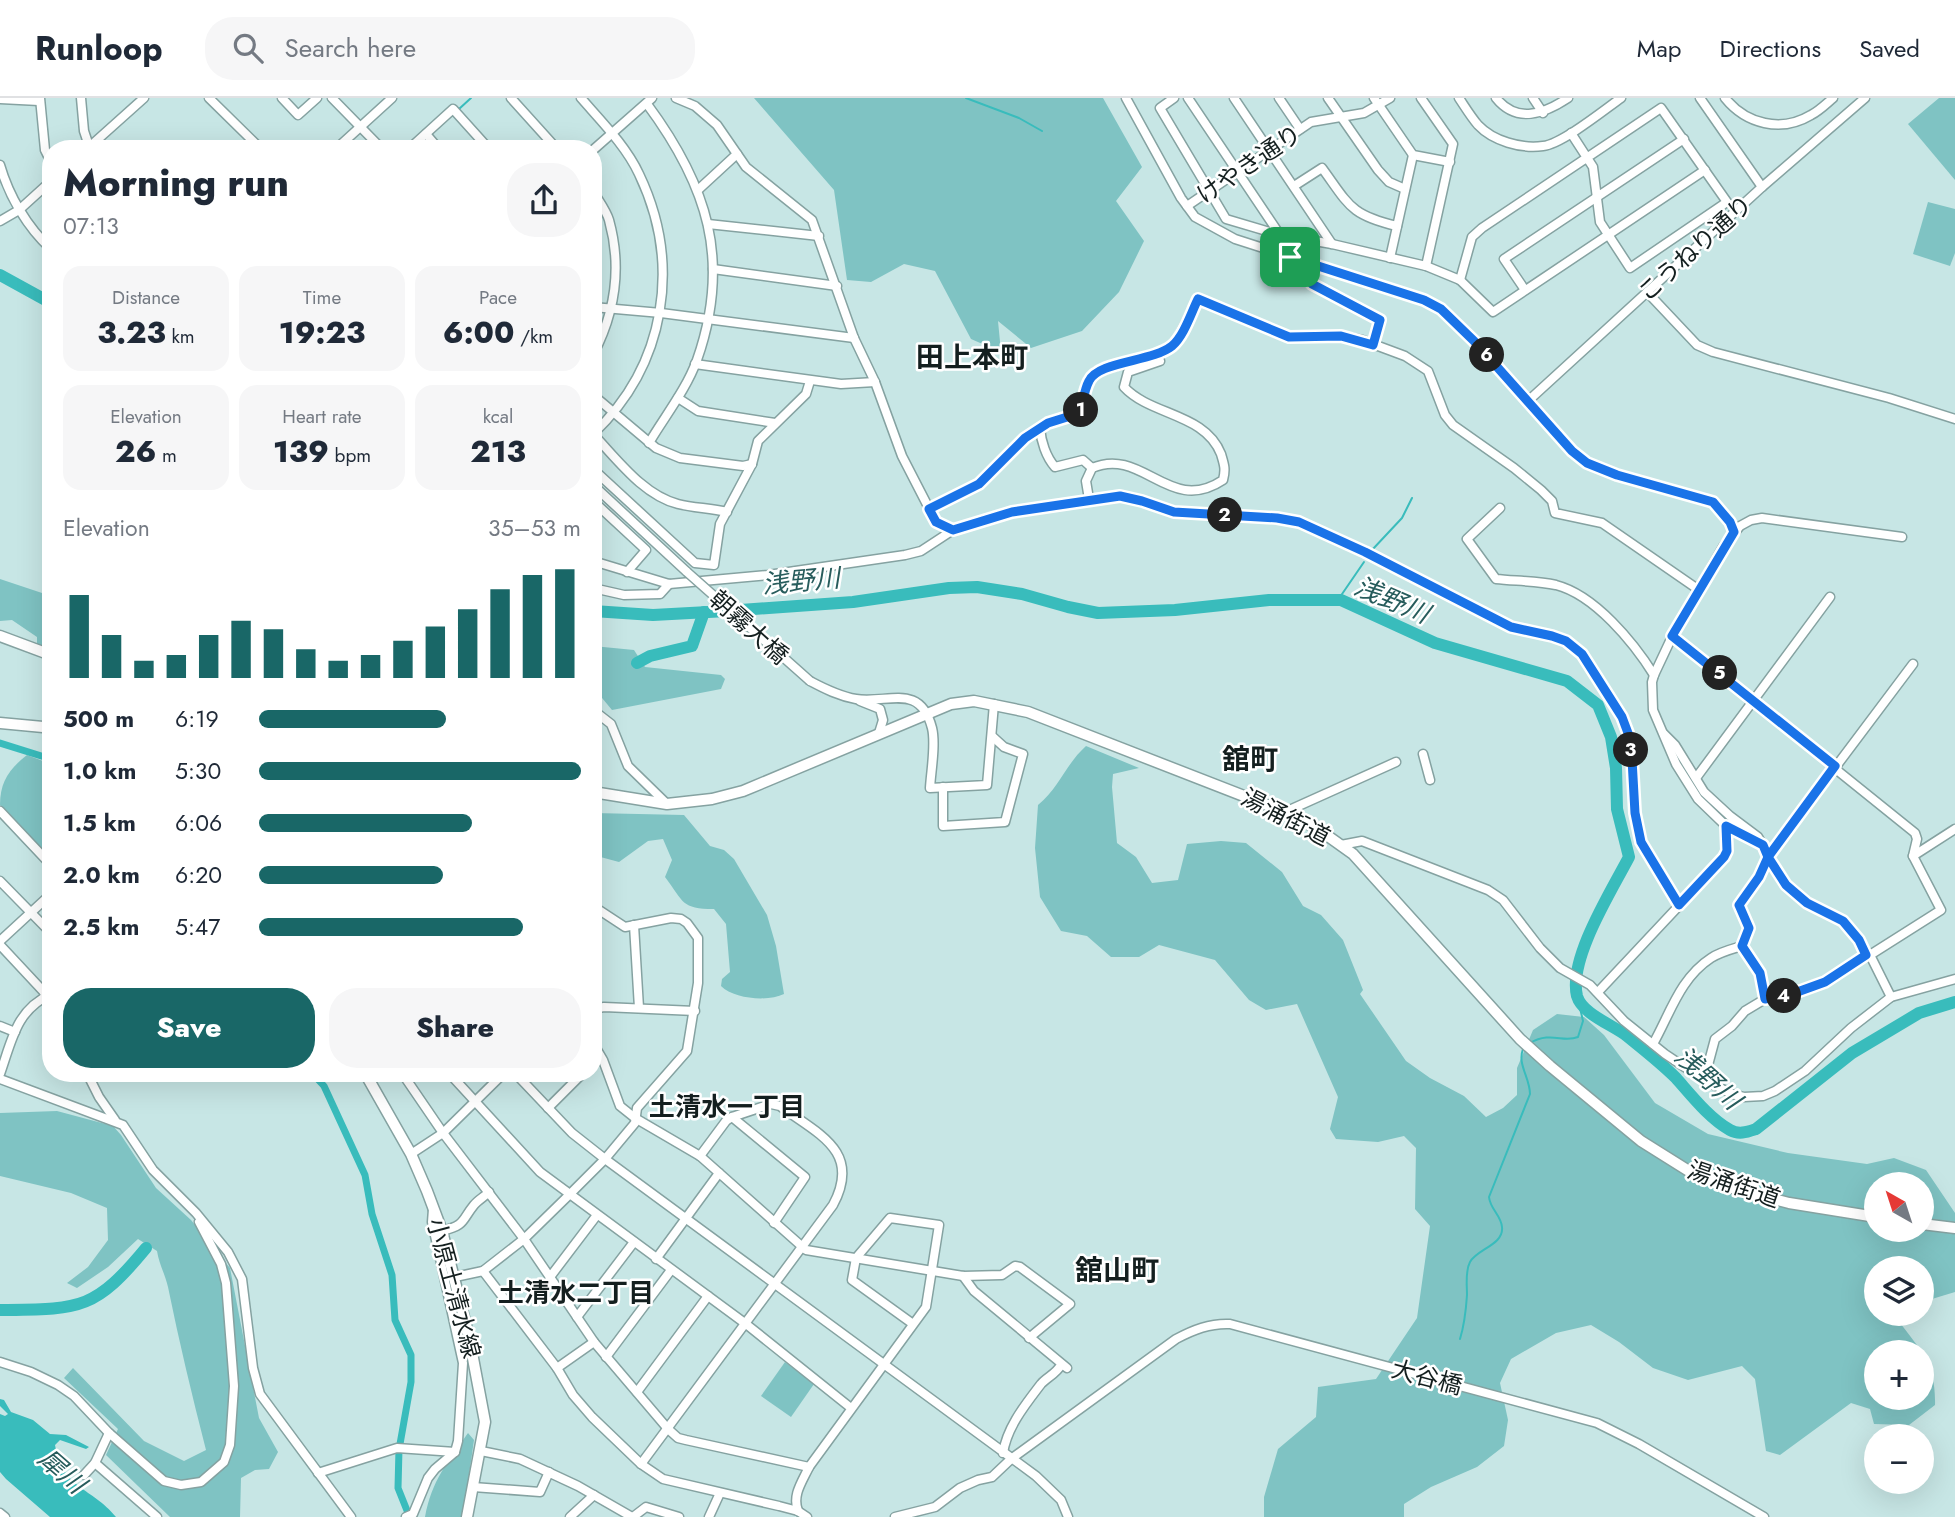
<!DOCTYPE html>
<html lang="en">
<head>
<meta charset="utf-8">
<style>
  :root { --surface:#fff; --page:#f6f6f7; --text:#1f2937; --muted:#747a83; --line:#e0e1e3; --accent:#196767 }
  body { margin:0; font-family:Jost,"Noto Sans JP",sans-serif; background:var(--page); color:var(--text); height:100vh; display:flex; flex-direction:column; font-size:26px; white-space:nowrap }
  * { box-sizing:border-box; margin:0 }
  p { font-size:23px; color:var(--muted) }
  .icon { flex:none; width:38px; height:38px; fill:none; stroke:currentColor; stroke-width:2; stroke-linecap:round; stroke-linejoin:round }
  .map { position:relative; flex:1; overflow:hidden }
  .sheet { position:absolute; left:42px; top:42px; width:560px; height:942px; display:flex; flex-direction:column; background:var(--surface); border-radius:28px; box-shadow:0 7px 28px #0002 }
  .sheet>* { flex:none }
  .needle { width:46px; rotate:321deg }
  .buttons { position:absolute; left:1864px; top:1074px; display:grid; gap:14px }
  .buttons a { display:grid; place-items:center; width:70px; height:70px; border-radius:50%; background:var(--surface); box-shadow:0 7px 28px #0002; font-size:35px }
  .pin { position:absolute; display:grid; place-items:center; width:60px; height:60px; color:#fff; margin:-30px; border-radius:14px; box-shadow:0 4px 10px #0006 }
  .km { position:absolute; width:35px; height:35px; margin:-18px; border-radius:50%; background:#222; color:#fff; font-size:19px; line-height:35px; text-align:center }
  .round { display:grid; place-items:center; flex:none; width:74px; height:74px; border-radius:28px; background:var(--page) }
  .overview { display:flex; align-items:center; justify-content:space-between; height:119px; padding:0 21px }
  h1 { font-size:38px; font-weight:800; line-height:52px }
  .metrics { display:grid; grid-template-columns:repeat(3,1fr); gap:10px; height:119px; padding:7px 21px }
  .metrics div { display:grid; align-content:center; border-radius:18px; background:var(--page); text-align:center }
  .metrics b { font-size:30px; font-weight:800 }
  .metrics small { font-size:19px; font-weight:400 }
  .metrics p { font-size:19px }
  .chart { height:196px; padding:14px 21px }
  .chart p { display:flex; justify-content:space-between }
  .chart svg { width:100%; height:126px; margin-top:7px; stroke:var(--accent); stroke-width:6 }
  .action { display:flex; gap:14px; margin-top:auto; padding:14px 21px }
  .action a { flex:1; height:80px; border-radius:28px; background:var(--accent); color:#fff; font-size:28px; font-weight:800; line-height:80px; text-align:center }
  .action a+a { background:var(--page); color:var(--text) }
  ul { padding:0 21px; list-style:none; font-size:23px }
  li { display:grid; grid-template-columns:112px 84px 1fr; align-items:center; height:52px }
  li i { height:18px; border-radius:9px; background:var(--accent) }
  header { display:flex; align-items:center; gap:42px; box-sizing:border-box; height:98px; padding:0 35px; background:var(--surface); border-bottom:2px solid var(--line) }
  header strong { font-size:33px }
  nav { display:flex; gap:38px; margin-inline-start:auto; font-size:24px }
  .search { width:490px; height:63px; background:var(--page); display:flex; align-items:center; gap:18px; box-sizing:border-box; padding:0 24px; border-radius:28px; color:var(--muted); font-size:26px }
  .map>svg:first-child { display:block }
</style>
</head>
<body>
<header>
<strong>Runloop</strong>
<div class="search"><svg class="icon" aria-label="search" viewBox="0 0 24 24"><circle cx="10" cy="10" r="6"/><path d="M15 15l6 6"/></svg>Search here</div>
<nav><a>Map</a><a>Directions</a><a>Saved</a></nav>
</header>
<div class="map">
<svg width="1955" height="1419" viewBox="0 0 1955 1419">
  <rect width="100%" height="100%" fill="#c7e6e5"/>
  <g fill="#7fc3c3" fill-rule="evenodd">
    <polygon points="754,0 1103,0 1142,69 1116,103 1144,143 1119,194 1082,233 1031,250 998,223 1001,254 971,241 935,173 904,166 871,184 847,182 834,92"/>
    <polygon points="1939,0 1955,0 1955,82 1908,26"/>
    <polygon points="1928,104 1955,111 1955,155 1950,168 1913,156"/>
    <polygon points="0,481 51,498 51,562 37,558 37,539 12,522 0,523"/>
    <polygon points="593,548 634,552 645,569 721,577 725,581 721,591 612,612 593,589"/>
    <path d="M1086,648L1139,670L1113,676L1112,689L1117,745L1136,759L1152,785L1178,782L1187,746L1221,743L1246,745L1282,774L1303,808L1321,817L1343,842L1363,892L1360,896L1406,963L1430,980L1464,998L1486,1019L1503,1010L1517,997V970L1533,932L1557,916L1584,919L1604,937L1655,1005L1708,1036L1788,1055L1867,1066L1894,1060L1926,1072L1955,1115V1194L1922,1204V1171H1876V1216H1899L1897,1221C1921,1253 1936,1265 1935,1307L1909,1327L1874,1326L1870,1311L1851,1305L1780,1357L1766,1353L1755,1281L1742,1268L1688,1282L1653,1270L1619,1244L1591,1227L1556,1235L1511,1261L1500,1285L1508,1322L1504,1348L1477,1369L1431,1389L1404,1406V1419H1264V1399L1278,1351L1316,1319L1318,1289L1376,1281L1417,1220L1430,1128L1415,1111L1416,1050L1404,1038L1378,1044L1336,1041L1330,1031L1338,999L1297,906L1266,912L1249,902L1215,862L1159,847L1139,859H1111L1087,838L1061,833L1040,799L1035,750L1038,707C1060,689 1065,667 1086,648ZM1876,1087H1922V1132H1876ZM1876,1255H1922V1300H1876Z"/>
    <path d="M27,657L51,666V761L0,707C0,684 9,671 27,657Z"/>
    <path d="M593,715L684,717L710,748L724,752L734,761L767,817L776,848L784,896C768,904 734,901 721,888L722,881L730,874L726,826L714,811C681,811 684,804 665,779L672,762L663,741L648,743L619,764L593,757Z"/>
    <path d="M57,1013L113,1028L121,1037L156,1090L191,1122L230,1170L259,1320L278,1354L269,1371L255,1372L241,1380L240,1419H170L106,1357L118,1331L64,1280L73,1270L144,1343L184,1363L206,1352C192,1298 179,1243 168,1189C165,1176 159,1166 157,1153L138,1141L108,1169L77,1190L67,1185L88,1169L108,1142L107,1110L71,1095L0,1078V1015Z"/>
    <polygon points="785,1264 814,1286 791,1319 761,1298"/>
    <path d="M468,1335L474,1342L463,1419H425C432,1382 447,1365 468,1335Z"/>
  </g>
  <path fill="#39bcbc" d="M0,1301L4,1302L11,1314L33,1322L50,1336L66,1337L89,1349L86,1351L60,1342L55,1347C63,1392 92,1389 116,1419H50L6,1381L0,1374V1316L5,1318L8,1316L0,1308Z"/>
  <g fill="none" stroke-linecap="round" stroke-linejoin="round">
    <g stroke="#39bcbc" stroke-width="2">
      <polyline points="966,0 1019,20 1042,33"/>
      <polyline points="459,11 471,0"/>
      <polyline points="444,24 451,18"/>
      <polyline points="1372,452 1402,420 1412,400"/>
      <polyline points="1341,502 1340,499 1364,464"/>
      <path d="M1530,945C1551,933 1563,945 1578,939L1583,923L1578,901"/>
      <path d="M1460,1241C1464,1228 1466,1212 1467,1197C1467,1187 1465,1173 1470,1164C1477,1151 1504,1147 1502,1129C1501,1117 1490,1111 1489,1099L1530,996C1530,980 1517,966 1523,951"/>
    </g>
    <g stroke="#39bcbc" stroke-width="7">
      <polyline points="0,645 51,661"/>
      <polyline points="312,975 324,988 365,1077 372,1116 392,1177 395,1222 411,1257 411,1284 400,1346"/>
      <polyline points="399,1351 398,1390 408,1415"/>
    </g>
    <g stroke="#39bcbc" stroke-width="12">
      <polyline points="0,177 51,205"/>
      <path d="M593,513L653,517L727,513L853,504L949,490L977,489L1022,496L1068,509L1098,515L1175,512L1269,502H1341L1435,545L1567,583L1598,607L1611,639L1616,670L1617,711L1629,759C1612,792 1568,861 1577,898C1582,916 1613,927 1627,938C1643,951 1661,965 1676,980C1692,998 1709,1020 1730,1032C1739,1037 1747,1034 1756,1031L1852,955L1919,915L1955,904"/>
      <polyline points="637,565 650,558 692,548 704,514"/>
      <path d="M0,1212C80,1211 94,1213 146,1150"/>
    </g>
    <g stroke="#85a2a1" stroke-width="11">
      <g id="minor">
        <polyline points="40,0 45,52 51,64"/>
        <polyline points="81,0 84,33 89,48"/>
        <polyline points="209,0 261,51"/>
        <polyline points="282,0 298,17 317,0"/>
        <polyline points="332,0 382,51"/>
        <polyline points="511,0 557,51"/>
        <path d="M581,0C601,23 626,48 639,76C682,166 666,267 593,336"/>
        <polyline points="676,0 695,8 717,27 746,69 812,122 854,240 875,284 902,358 936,424 953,432"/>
        <polyline points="1126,0 1181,100 1195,119 1235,141 1425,202 1441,211 1474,243 1572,353 1587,365 1617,377 1713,404 1730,424 1734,434"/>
        <polyline points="1174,0 1160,10 1226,121 1280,137 1332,146 1426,168 1460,182 1493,214 1705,72"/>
        <polyline points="1188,0 1280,137"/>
        <polyline points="1234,0 1332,146"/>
        <polyline points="1279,0 1300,31"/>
        <polyline points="1328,0 1378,72 1389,84 1405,91"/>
        <polyline points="1374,0 1413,57 1450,64"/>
        <polyline points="1421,0 1453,46 1426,168"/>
        <path d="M1459,0C1465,9 1471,19 1478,27C1493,43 1521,51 1543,48C1562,46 1604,12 1621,0"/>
        <path d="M1496,0C1517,26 1544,16 1568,0"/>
        <polyline points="1533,0 1543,15"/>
        <polyline points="1700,0 1762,89"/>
        <path d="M1725,0C1746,26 1781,35 1811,17C1819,13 1826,6 1833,0"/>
        <polyline points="0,1 39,3"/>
        <path d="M647,6C707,87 732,162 697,262C686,292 665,318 649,345"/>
        <polyline points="426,36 439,51"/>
        <polyline points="87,51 144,0"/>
        <polyline points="336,51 392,0"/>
        <polyline points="409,51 453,11 489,51"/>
        <polyline points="593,52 652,0"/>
        <path d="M0,67C9,98 27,129 51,151"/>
        <path d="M1294,88L1322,70C1349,107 1350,117 1397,128"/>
        <polyline points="699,91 737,56"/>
        <path d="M593,93C598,102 606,112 609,122C622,169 615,215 593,257"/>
        <polyline points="1187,108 1311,24 1364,15 1390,0"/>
        <polyline points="0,123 19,112 51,83"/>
        <polyline points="708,126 819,138"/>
        <polyline points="1290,159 1312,186 1380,222 1373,247"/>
        <polyline points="1390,160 1413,57"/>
        <polyline points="713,171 837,188"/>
        <polyline points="1460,182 1472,139 1482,130 1661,10 1727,104 1630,170 1600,124 1593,69 1571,35"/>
        <polyline points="1525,192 1504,161 1684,41"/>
        <polyline points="1647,194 1697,247 1713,254 1889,300 1955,321"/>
        <polyline points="593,209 661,215 854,240"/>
        <polyline points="695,266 841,286 875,284"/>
        <polyline points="593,297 656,350 680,360 743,368 752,366"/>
        <polyline points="678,300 698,313 775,325"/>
        <polyline points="1528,303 1762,89 1865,0"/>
        <path d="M1040,330C1041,343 1046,359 1055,369L1083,362L1092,370"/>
        <path d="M593,336C617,361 643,397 678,406C694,410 710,410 727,414"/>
        <polyline points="593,371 695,465 714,467 720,426 752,366 758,343 806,296 810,283"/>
        <polyline points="593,387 687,474"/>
        <path d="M1089,401L1086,383L1092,370C1143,348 1169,418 1223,382C1226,371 1224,366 1221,356C1205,315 1151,318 1124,289L1128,274L1160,263L1157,257L1176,244L1198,201L1289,239L1341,238L1362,242L1405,258L1428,273L1445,317L1453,327L1514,370L1541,392L1552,403L1555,415L1602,425L1699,492"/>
        <polyline points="593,403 646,452 627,474"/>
        <path d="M1500,410L1467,441L1496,481C1515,483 1537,483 1556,487C1595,497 1634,545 1654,577"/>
        <polyline points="929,411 979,386 1025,340 1048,325 1080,315 1089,282 1097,273 1157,257"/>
        <polyline points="593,463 669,486 768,477 905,457 921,453 953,432 1012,414 1120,398 1142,403 1174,414 1277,420 1299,424 1365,454 1511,529 1552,538 1566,543 1582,556 1622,619 1631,643 1635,715 1641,744 1679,807"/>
        <polyline points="593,490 624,497 660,496 669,486"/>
        <polyline points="1672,538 1835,668 1838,673 1915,735 1917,741 1913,758 1941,812 1870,857 1862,859 1825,884 1789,897 1765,901 1745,913 1732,928 1715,941 1704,982"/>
        <path d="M810,583C825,591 839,598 856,601C888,606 920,584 932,630C936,646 931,673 930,690L987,687L994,606"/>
        <polyline points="860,603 880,611 883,622 879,635"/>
        <polyline points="593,612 611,626 628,668 667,706"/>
        <polyline points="1664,636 1675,647 1704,694 1730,718 1758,739 1761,744"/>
        <polyline points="1423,656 1430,682"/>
        <polyline points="1696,680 1830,499"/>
        <polyline points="943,689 943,728 1005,724 1023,656 1004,649 993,639"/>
        <polyline points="0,713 51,767"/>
        <polyline points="1285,714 1396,664"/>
        <polyline points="1341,747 1362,743 1488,792 1503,802 1540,850 1560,870 1590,887 1624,923 1665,956 1704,982 1732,996 1744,999 1763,998 1775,993 1805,973 1851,930 1891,899 1955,881"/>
        <polyline points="1913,758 1955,731"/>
        <polyline points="0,783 51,835"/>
        <polyline points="634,827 639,910"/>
        <polyline points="0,843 51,796"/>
        <polyline points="0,847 43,893 51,905"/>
        <polyline points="1866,857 1859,842 1843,823 1807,805 1786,787 1772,767 1763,747 1726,728 1698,701 1676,666 1653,612 1652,584 1654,577 1670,543 1723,449 1740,428 1751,422 1762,420 1902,439"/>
        <polyline points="1870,857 1891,899"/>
        <polyline points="1598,894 1720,764 1728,753 1726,728"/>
        <polyline points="1765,901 1760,875 1742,848 1749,830 1739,808 1759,779 1768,759 1913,566"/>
        <polyline points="593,911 604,909 695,913"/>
        <polyline points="0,928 15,934"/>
        <polyline points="593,945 603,962 620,1008 635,1020 700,1058 806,1152 963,1178 1002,1177 1015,1168 1020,1169 1070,1206 1029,1240"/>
        <path d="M1653,946C1670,916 1680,880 1711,860C1720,854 1732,851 1742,848"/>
        <polyline points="87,975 99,999 115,1022"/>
        <polyline points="402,975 443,1035 524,1141 594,1244 668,1331 678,1340 686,1342 809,1369"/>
        <polyline points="449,975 540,1074 746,1226 851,1310"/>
        <polyline points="515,975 572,1035 605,1061 1036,1378 1061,1402 1068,1419"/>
        <path d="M0,976C12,942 16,912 51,896"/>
        <polyline points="0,981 123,1027 153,1072 196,1115 228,1154 242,1181 253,1270 260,1296 351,1419"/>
        <polyline points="548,1010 583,975"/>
        <polyline points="732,1019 805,1079 774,1125"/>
        <polyline points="411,1056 443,1035 504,975"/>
        <path d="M442,1133C466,1127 461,1123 474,1107C478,1102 484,1099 489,1094"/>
        <polyline points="656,1161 719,1075"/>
        <polyline points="483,1173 557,1270 573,1297 592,1319 641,1366 663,1381 779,1408 798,1413 807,1419"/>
        <polyline points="963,1178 974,1193 1067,1270"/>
        <polyline points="455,1179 483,1173 524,1141 569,1097 605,1061 635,1025 637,1010 687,953 698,885 698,840 687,825 681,821 671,820 625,829 593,808"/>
        <polyline points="550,1179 597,1117"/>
        <polyline points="577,1219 634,1144"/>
        <polyline points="606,1259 671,1172"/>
        <polyline points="0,1264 31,1274 58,1287 74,1298 109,1335 164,1383 181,1387 201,1384 224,1364 230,1347 234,1288 226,1185 221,1166 199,1124"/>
        <polyline points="557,1270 594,1244"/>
        <polyline points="637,1294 708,1198"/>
        <polyline points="481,1353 520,1361 578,1388 632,1419"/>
        <path d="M1003,1355C1007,1329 1025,1307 1041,1286C1047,1279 1056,1276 1061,1267"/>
        <polyline points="95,1365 157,1419"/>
        <path d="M641,1366L833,1107C862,1053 818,1036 780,1008L771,1006L732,1019L726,1023L700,1058"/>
        <polyline points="318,1375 397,1350 455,1354"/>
        <polyline points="84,1377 95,1365 109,1335"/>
        <polyline points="473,1389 540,1394 549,1374"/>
        <path d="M798,1413C792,1397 802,1384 809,1369L926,1209L939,1127L890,1120L856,1160L852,1182L913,1226"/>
        <polyline points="0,1415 5,1419"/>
        <polyline points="406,1419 413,1416 428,1380 435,1371 455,1354 458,1343 463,1265 432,1124 433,1111"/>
        <polyline points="570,1419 594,1397"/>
        <polyline points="633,1419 646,1409 679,1419"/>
        <polyline points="709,1419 720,1395"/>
        <path d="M895,1419L935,1409L960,1390L978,1382L992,1379L1011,1361L1176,1241C1193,1232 1210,1225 1230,1226L1597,1325L1639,1346L1764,1419"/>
      </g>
    </g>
    <g stroke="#85a2a1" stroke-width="13">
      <g id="major">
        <polyline points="0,538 51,557"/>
        <polyline points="0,625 43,629 51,633"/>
        <polyline points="593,694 667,706 712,701 743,693 951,606 974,603 1028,614 1285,714 1318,731 1353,756 1520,941 1550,968 1641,1043 1692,1075 1732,1090 1789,1105 1876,1119"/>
        <polyline points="365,975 411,1056 427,1093 442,1133 469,1239 485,1324 467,1419"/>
        <polyline points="1922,1126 1955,1130"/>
      </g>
    </g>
    <use href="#minor" stroke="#fff" stroke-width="8"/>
    <use href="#major" stroke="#fff" stroke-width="10"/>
    <g stroke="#85a2a1" stroke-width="11" stroke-linecap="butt">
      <polyline id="minor-bridge" points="687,474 810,583"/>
    </g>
    <use href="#minor-bridge" stroke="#fff" stroke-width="8"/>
  </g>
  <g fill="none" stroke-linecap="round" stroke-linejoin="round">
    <g stroke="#fff" stroke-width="14">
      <path id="route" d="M1290,159L1312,186L1380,222L1373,247L1341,238L1289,239L1198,201C1191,215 1184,238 1172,248C1152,264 1098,263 1089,283C1084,292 1083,305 1080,315L1048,325L1025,340L979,386L929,411L936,424L953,432L1012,414L1120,398L1142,403L1174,414L1277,420L1299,424L1365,454L1511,529L1552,538L1566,543L1582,556L1622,619L1631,643L1635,715L1641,744L1679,807L1724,759L1727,753L1726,728L1763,747L1768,759L1759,779L1739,807L1749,830L1742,848L1760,875L1765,901L1789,897L1825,884L1866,857L1859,842L1843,823L1807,805L1786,787L1768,759L1835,668L1672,538L1734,434L1730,424L1713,404L1617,377L1587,365L1572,353L1474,243L1441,211L1424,202L1290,159"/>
    </g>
    <use href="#route" stroke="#1a73e8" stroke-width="9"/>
  </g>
  <g text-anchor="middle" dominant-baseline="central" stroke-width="5" stroke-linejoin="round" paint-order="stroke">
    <g font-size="24" fill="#141f1f" stroke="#fff">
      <text transform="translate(1249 66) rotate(-34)">けやき通り</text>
      <text transform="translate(1695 150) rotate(-42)">こうねり通り</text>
      <text transform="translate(749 529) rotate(42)">朝霧大橋</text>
      <text transform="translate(1286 719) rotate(27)">湯涌街道</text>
      <text transform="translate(1734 1086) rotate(19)">湯涌街道</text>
      <text transform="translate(454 1190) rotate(75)">小原土清水線</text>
      <text transform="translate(1427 1279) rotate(15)">大谷橋</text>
    </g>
    <g font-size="26" font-style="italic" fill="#275c5c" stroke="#fff">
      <text transform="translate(801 483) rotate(-5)">浅野川</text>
      <text transform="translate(1392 502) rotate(23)">浅野川</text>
      <text transform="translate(1708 980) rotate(42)">浅野川</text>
      <text transform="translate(62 1373) rotate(41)">犀川</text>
    </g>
    <g font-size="26" font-weight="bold" fill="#141f1f" stroke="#fff">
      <text x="727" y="1009">土清水一丁目</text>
      <text x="576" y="1195">土清水二丁目</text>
    </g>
    <g font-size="28" font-weight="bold" fill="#141f1f" stroke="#fff">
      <text x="972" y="259">田上本町</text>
      <text x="1250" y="661">舘町</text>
      <text x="1117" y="1172">舘山町</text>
    </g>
  </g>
</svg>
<div class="buttons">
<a><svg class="needle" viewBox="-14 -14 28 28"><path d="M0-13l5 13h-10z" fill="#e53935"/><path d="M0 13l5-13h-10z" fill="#747a83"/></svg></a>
<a><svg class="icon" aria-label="layers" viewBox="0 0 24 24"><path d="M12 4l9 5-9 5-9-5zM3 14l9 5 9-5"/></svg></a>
<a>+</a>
<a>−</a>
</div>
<div class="pin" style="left:1290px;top:159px;background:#1e9e55"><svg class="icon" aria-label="arrive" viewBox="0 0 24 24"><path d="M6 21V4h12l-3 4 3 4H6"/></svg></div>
<b class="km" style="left:1081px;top:312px">1</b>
<b class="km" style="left:1225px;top:417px">2</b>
<b class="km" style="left:1631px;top:652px">3</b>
<b class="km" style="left:1784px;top:898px">4</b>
<b class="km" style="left:1720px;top:575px">5</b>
<b class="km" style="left:1487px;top:257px">6</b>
<section class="sheet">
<div class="overview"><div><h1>Morning run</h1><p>07:13</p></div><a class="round"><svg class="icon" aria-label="share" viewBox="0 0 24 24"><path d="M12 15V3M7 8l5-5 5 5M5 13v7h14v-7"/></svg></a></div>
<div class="metrics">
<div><p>Distance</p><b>3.23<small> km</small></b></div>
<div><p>Time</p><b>19:23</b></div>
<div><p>Pace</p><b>6:00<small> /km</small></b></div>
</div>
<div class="metrics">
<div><p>Elevation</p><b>26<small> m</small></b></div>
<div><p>Heart rate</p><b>139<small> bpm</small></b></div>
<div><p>kcal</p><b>213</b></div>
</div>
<div class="chart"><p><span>Elevation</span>35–53 m</p>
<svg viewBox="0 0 160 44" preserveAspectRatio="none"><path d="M5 44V15M15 44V29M25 44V38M35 44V36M45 44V29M55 44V24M65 44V27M75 44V34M85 44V38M95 44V36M105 44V31M115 44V26M125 44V20M135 44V13M145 44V8M155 44V6"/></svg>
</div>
<ul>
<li><b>500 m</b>6:19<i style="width:58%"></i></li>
<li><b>1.0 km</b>5:30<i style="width:100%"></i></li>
<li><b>1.5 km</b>6:06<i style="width:66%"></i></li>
<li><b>2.0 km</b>6:20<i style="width:57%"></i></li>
<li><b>2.5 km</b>5:47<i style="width:82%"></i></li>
</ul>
<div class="action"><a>Save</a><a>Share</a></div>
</section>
</div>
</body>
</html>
